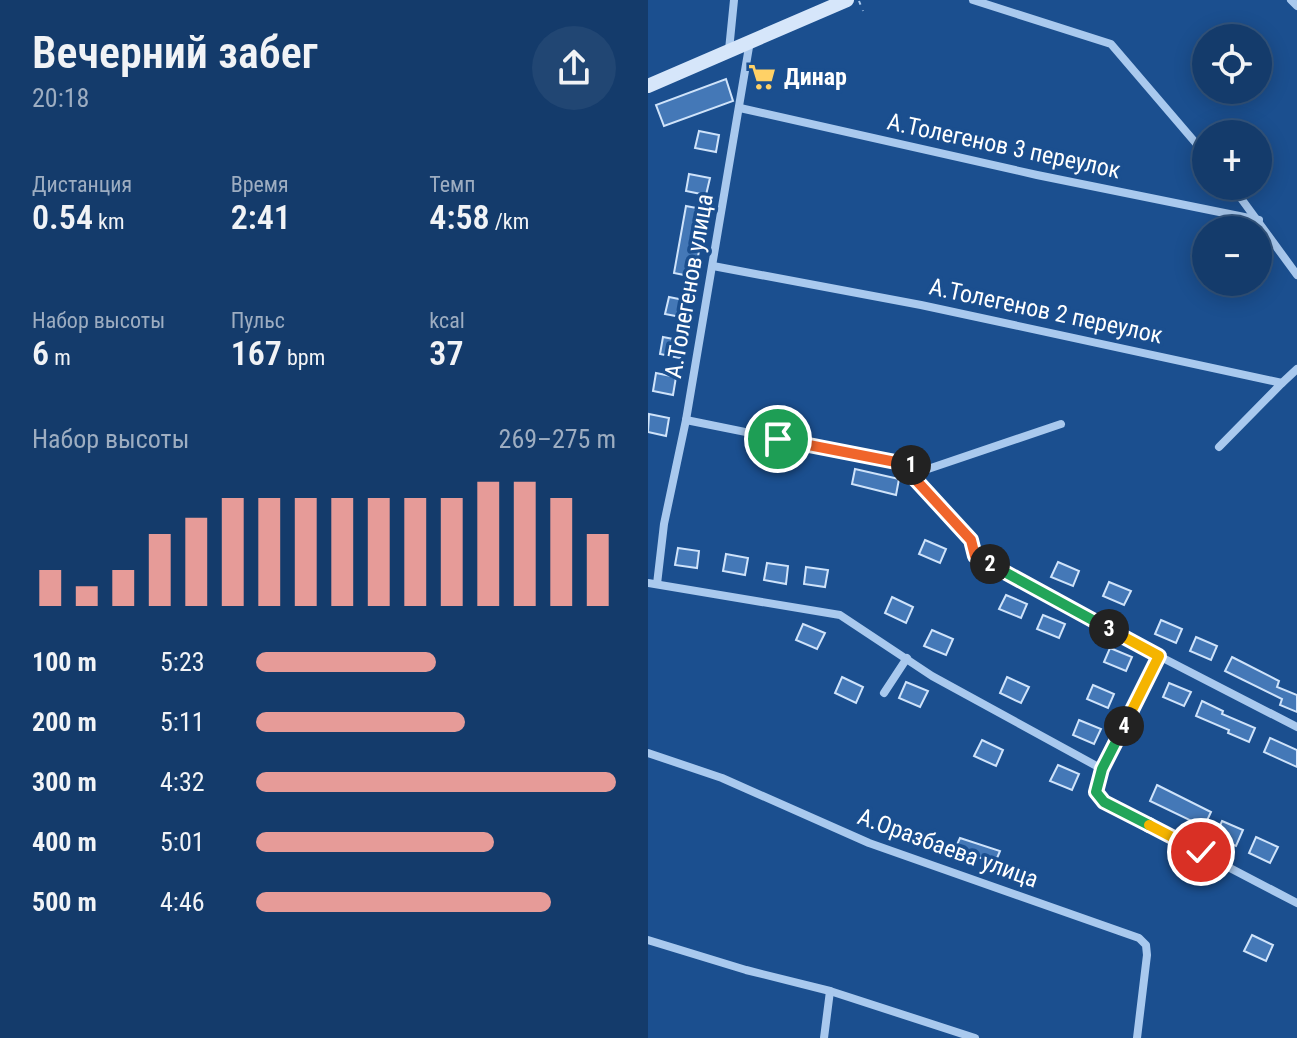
<!DOCTYPE html>
<html lang="ru">
<head>
<meta charset="utf-8">
<style>
  :root { --surface:#143b6b; --page:#214673; --text:#f1f3f6; --muted:#9dadc1; --line:#33557e; --accent:#e69b98 }
  body { margin:0; font-family:"Roboto Condensed",sans-serif; background:var(--page); color:var(--text); height:100vh; display:flex; flex-direction:column; font-size:30px; white-space:nowrap }
  * { box-sizing:border-box; margin:0 }
  p { font-size:26px; color:var(--muted) }
  .icon { flex:none; width:44px; height:44px; fill:none; stroke:currentColor; stroke-width:2; stroke-linecap:round; stroke-linejoin:round }
  .map { position:relative; flex:1; overflow:hidden }
  .panel { display:flex; flex-direction:column; background:var(--surface); width:648px }
  .panel>* { flex:none }
  .fabs { position:absolute; left:544px; top:24px; display:grid; gap:16px }
  .fabs a { display:grid; place-items:center; width:80px; height:80px; border-radius:50%; background:var(--surface); box-shadow:0 4px 20px #0003,0 0 0 2px var(--line); font-size:40px }
  .pin { position:absolute; display:grid; place-items:center; width:68px; height:68px; color:#fff; margin:-34px; border:4px solid #fff; border-radius:50%; box-shadow:0 2px 8px #0007 }
  .km { position:absolute; width:40px; height:40px; margin:-20px; border-radius:50%; background:#222; color:#fff; font-size:22px; line-height:40px; text-align:center }
  .round { display:grid; place-items:center; flex:none; width:84px; height:84px; border-radius:42px; background:var(--page) }
  .summary { display:flex; align-items:center; justify-content:space-between; height:136px; padding:0 32px }
  h1 { font-size:44px; font-weight:600; line-height:60px }
  .stats { display:grid; grid-template-columns:repeat(3,1fr); gap:12px; height:136px; padding:8px 32px }
  .stats div { display:grid; align-content:center }
  .stats b { font-size:34px; font-weight:600 }
  .stats small { font-size:22px; font-weight:400 }
  .stats p { font-size:22px }
  .chart { height:224px; padding:16px 32px }
  .chart p { display:flex; justify-content:space-between }
  .chart svg { width:100%; height:144px; margin-top:8px; stroke:var(--accent); stroke-width:6 }
  ul { padding:0 32px; list-style:none; font-size:26px }
  li { display:grid; grid-template-columns:128px 96px 1fr; align-items:center; height:60px }
  li i { height:20px; border-radius:10px; background:var(--accent) }
  main { display:flex; flex:1; min-height:0 }
  .map>svg:first-child { display:block }
</style>
</head>
<body>
<main>
<section class="panel">
<div class="summary"><div><h1>Вечерний забег</h1><p>20:18</p></div><a class="round"><svg class="icon" aria-label="share" viewBox="0 0 24 24"><path d="M12 15V3M7 8l5-5 5 5M5 13v7h14v-7"/></svg></a></div>
<div class="stats">
<div><p>Дистанция</p><b>0.54<small> km</small></b></div>
<div><p>Время</p><b>2:41</b></div>
<div><p>Темп</p><b>4:58<small> /km</small></b></div>
</div>
<div class="stats">
<div><p>Набор высоты</p><b>6<small> m</small></b></div>
<div><p>Пульс</p><b>167<small> bpm</small></b></div>
<div><p>kcal</p><b>37</b></div>
</div>
<div class="chart"><p><span>Набор высоты</span>269–275 m</p>
<svg viewBox="0 0 160 44" preserveAspectRatio="none"><path d="M5 44V33M15 44V38M25 44V33M35 44V22M45 44V17M55 44V11M65 44V11M75 44V11M85 44V11M95 44V11M105 44V11M115 44V11M125 44V6M135 44V6M145 44V11M155 44V22"/></svg>
</div>
<ul>
<li><b>100 m</b>5:23<i style="width:50%"></i></li>
<li><b>200 m</b>5:11<i style="width:58%"></i></li>
<li><b>300 m</b>4:32<i style="width:100%"></i></li>
<li><b>400 m</b>5:01<i style="width:66%"></i></li>
<li><b>500 m</b>4:46<i style="width:82%"></i></li>
</ul>
</section>
<div class="map">
<svg width="649" height="1038" viewBox="0 0 649 1038">
  <rect width="100%" height="100%" fill="#1b4f8f"/>
  <g fill="#4478b7" stroke="#cfe3fa" stroke-width="2">
    <polygon points="78,79 85,101 16,126 8,105"/>
    <polygon points="51,131 71,135 68,152 47,148"/>
    <polygon points="41,174 62,178 58,195 38,191"/>
    <polygon points="38,206 59,210 46,277 26,273"/>
    <polygon points="21,297 41,301 38,318 17,314"/>
    <polygon points="15,337 36,341 32,358 12,354"/>
    <polygon points="8,373 28,377 25,395 5,391"/>
    <polygon points="1,414 21,418 18,436 0,432"/>
    <polygon points="207,469 251,479 248,495 204,484"/>
    <polygon points="277,540 298,549 292,563 271,554"/>
    <polygon points="30,548 51,551 49,568 27,565"/>
    <polygon points="78,554 100,558 97,575 75,571"/>
    <polygon points="410,562 431,571 425,586 403,577"/>
    <polygon points="119,563 140,566 138,584 116,580"/>
    <polygon points="158,567 180,570 177,587 156,584"/>
    <polygon points="461,582 483,591 476,605 455,596"/>
    <polygon points="358,595 379,604 373,618 351,609"/>
    <polygon points="244,597 265,607 258,623 237,613"/>
    <polygon points="395,615 417,624 411,638 389,629"/>
    <polygon points="513,620 534,629 528,643 507,634"/>
    <polygon points="155,624 177,633 169,649 148,640"/>
    <polygon points="284,630 305,639 298,655 276,646"/>
    <polygon points="548,637 569,646 563,660 542,651"/>
    <polygon points="462,648 484,657 478,671 456,662"/>
    <polygon points="584,657 631,681 629,687 649,695 649,712 632,705 634,699 577,671"/>
    <polygon points="194,677 215,687 208,703 187,693"/>
    <polygon points="359,677 381,687 373,703 352,693"/>
    <polygon points="258,682 280,691 272,707 251,698"/>
    <polygon points="521,683 543,692 536,706 515,697"/>
    <polygon points="445,685 466,694 460,708 439,699"/>
    <polygon points="554,701 575,711 574,714 607,728 601,742 580,733 581,730 548,716"/>
    <polygon points="431,720 453,729 446,744 425,735"/>
    <polygon points="622,738 649,750 649,767 616,752"/>
    <polygon points="334,740 355,750 348,766 326,756"/>
    <polygon points="410,765 431,774 424,790 402,781"/>
    <polygon points="509,785 563,812 556,827 502,801"/>
    <polygon points="574,821 595,830 588,846 567,837"/>
    <polygon points="608,837 630,847 622,863 601,853"/>
    <polygon points="312,838 352,851 347,863 307,849"/>
    <polygon points="604,935 625,945 618,961 596,951"/>
  </g>
  <g fill="none" stroke-linecap="round" stroke-linejoin="round">
    <g stroke="#a9c9ee" stroke-width="2" stroke-dasharray="4 6" stroke-linecap="butt">
      <polyline points="211,1 215,11"/>
      <polyline points="268,475 267,479 323,540 324,547"/>
    </g>
    <g stroke="#a9c9ee" stroke-width="8">
      <polyline points="325,0 463,44 558,155"/>
      <polyline points="643,0 649,6"/>
      <polyline points="81,50 86,0"/>
      <polyline points="92,108 389,175 611,220"/>
      <polyline points="584,186 649,275"/>
      <polyline points="65,266 273,305 634,383 571,447"/>
      <polyline points="634,383 649,369"/>
      <polyline points="38,420 280,469 413,424"/>
      <polyline points="327,556 511,656 649,727"/>
      <polyline points="0,583 192,615 284,676 454,769 448,792 456,802 649,903"/>
      <polyline points="9,584 16,524 38,420 102,41"/>
      <polyline points="236,693 259,658"/>
      <polyline points="0,753 74,778 221,843 491,938 498,945 499,955 489,1038"/>
      <polyline points="454,769 511,656"/>
      <polyline points="0,940 98,970 182,991 327,1038"/>
      <polyline points="176,1038 182,991"/>
    </g>
    <polyline stroke="#d6e6fa" stroke-width="14" points="0,86 199,0"/>
  </g>
  <g fill="none" stroke-linecap="round" stroke-linejoin="round">
    <g stroke="#fff" stroke-width="16">
      <polyline id="split-1" points="130,439 263,465"/>
    </g>
    <g stroke="#fff" stroke-width="16">
      <polyline id="split-2" points="263,465 270,467 267,479 323,540 327,556 342,564"/>
    </g>
    <g stroke="#fff" stroke-width="16">
      <polyline id="split-3" points="342,564 461,629"/>
    </g>
    <g stroke="#fff" stroke-width="16">
      <polyline id="split-4" points="461,629 511,656 476,726"/>
    </g>
    <g stroke="#fff" stroke-width="16">
      <polyline id="split-5" points="476,726 454,769 448,792 456,802 501,825"/>
    </g>
    <g stroke="#fff" stroke-width="16">
      <polyline id="split-6" points="501,825 553,852"/>
    </g>
    <use href="#split-1" stroke="#f0652b" stroke-width="10"/>
    <use href="#split-2" stroke="#f0652b" stroke-width="10"/>
    <use href="#split-3" stroke="#22a559" stroke-width="10"/>
    <use href="#split-4" stroke="#f5b400" stroke-width="10"/>
    <use href="#split-5" stroke="#22a559" stroke-width="10"/>
    <use href="#split-6" stroke="#f5b400" stroke-width="10"/>
  </g>
  <defs>
    <g id="supermarket-bare" transform="scale(2.16)"><path d="M-6-5.5h2.5l.6 2H6L4.5 2H-2.5L-4.4-4H-6ZM-1.5 3.2a1.3 1.3 0 1 0 .1 0ZM3 3.2a1.3 1.3 0 1 0 .1 0Z" fill="#ffd166" stroke="#1b4f8f" stroke-width="2.5" paint-order="stroke"/></g>
  </defs>
  <g fill-rule="evenodd">
    <use href="#supermarket-bare" x="114" y="77"/>
  </g>
  <g text-anchor="middle" dominant-baseline="central" stroke-width="7" stroke-linejoin="round" paint-order="stroke">
    <g font-size="24" font-weight="bold" fill="#fff" stroke="#1b4f8f" text-anchor="start">
      <text x="136" y="77">Динар</text>
    </g>
    <g font-size="24" fill="#fff" stroke="#1b4f8f">
      <text transform="translate(356 146) rotate(12)">А.Толегенов 3 переулок</text>
      <text transform="translate(41 286) rotate(-80)">А.Толегенов улица</text>
      <text transform="translate(398 311) rotate(12)">А.Толегенов 2 переулок</text>
      <text transform="translate(300 848) rotate(20)">А.Оразбаева улица</text>
    </g>
  </g>
</svg>
<div class="fabs">
<a><svg class="icon" aria-label="locate" viewBox="0 0 24 24"><circle cx="12" cy="12" r="6"/><path d="M12 2v4M12 18v4M2 12h4M18 12h4"/></svg></a>
<a>+</a>
<a>−</a>
</div>
<div class="pin" style="left:130px;top:439px;background:#1e9e55"><svg class="icon" aria-label="arrive" viewBox="0 0 24 24"><path d="M6 21V4h12l-3 4 3 4H6"/></svg></div>
<div class="pin" style="left:553px;top:852px;background:#d93025"><svg class="icon" aria-label="check" viewBox="0 0 24 24"><path d="M5 12l5 5 9-10"/></svg></div>
<b class="km" style="left:263px;top:465px">1</b>
<b class="km" style="left:342px;top:564px">2</b>
<b class="km" style="left:461px;top:629px">3</b>
<b class="km" style="left:476px;top:726px">4</b>
</div>
</main>
</body>
</html>
